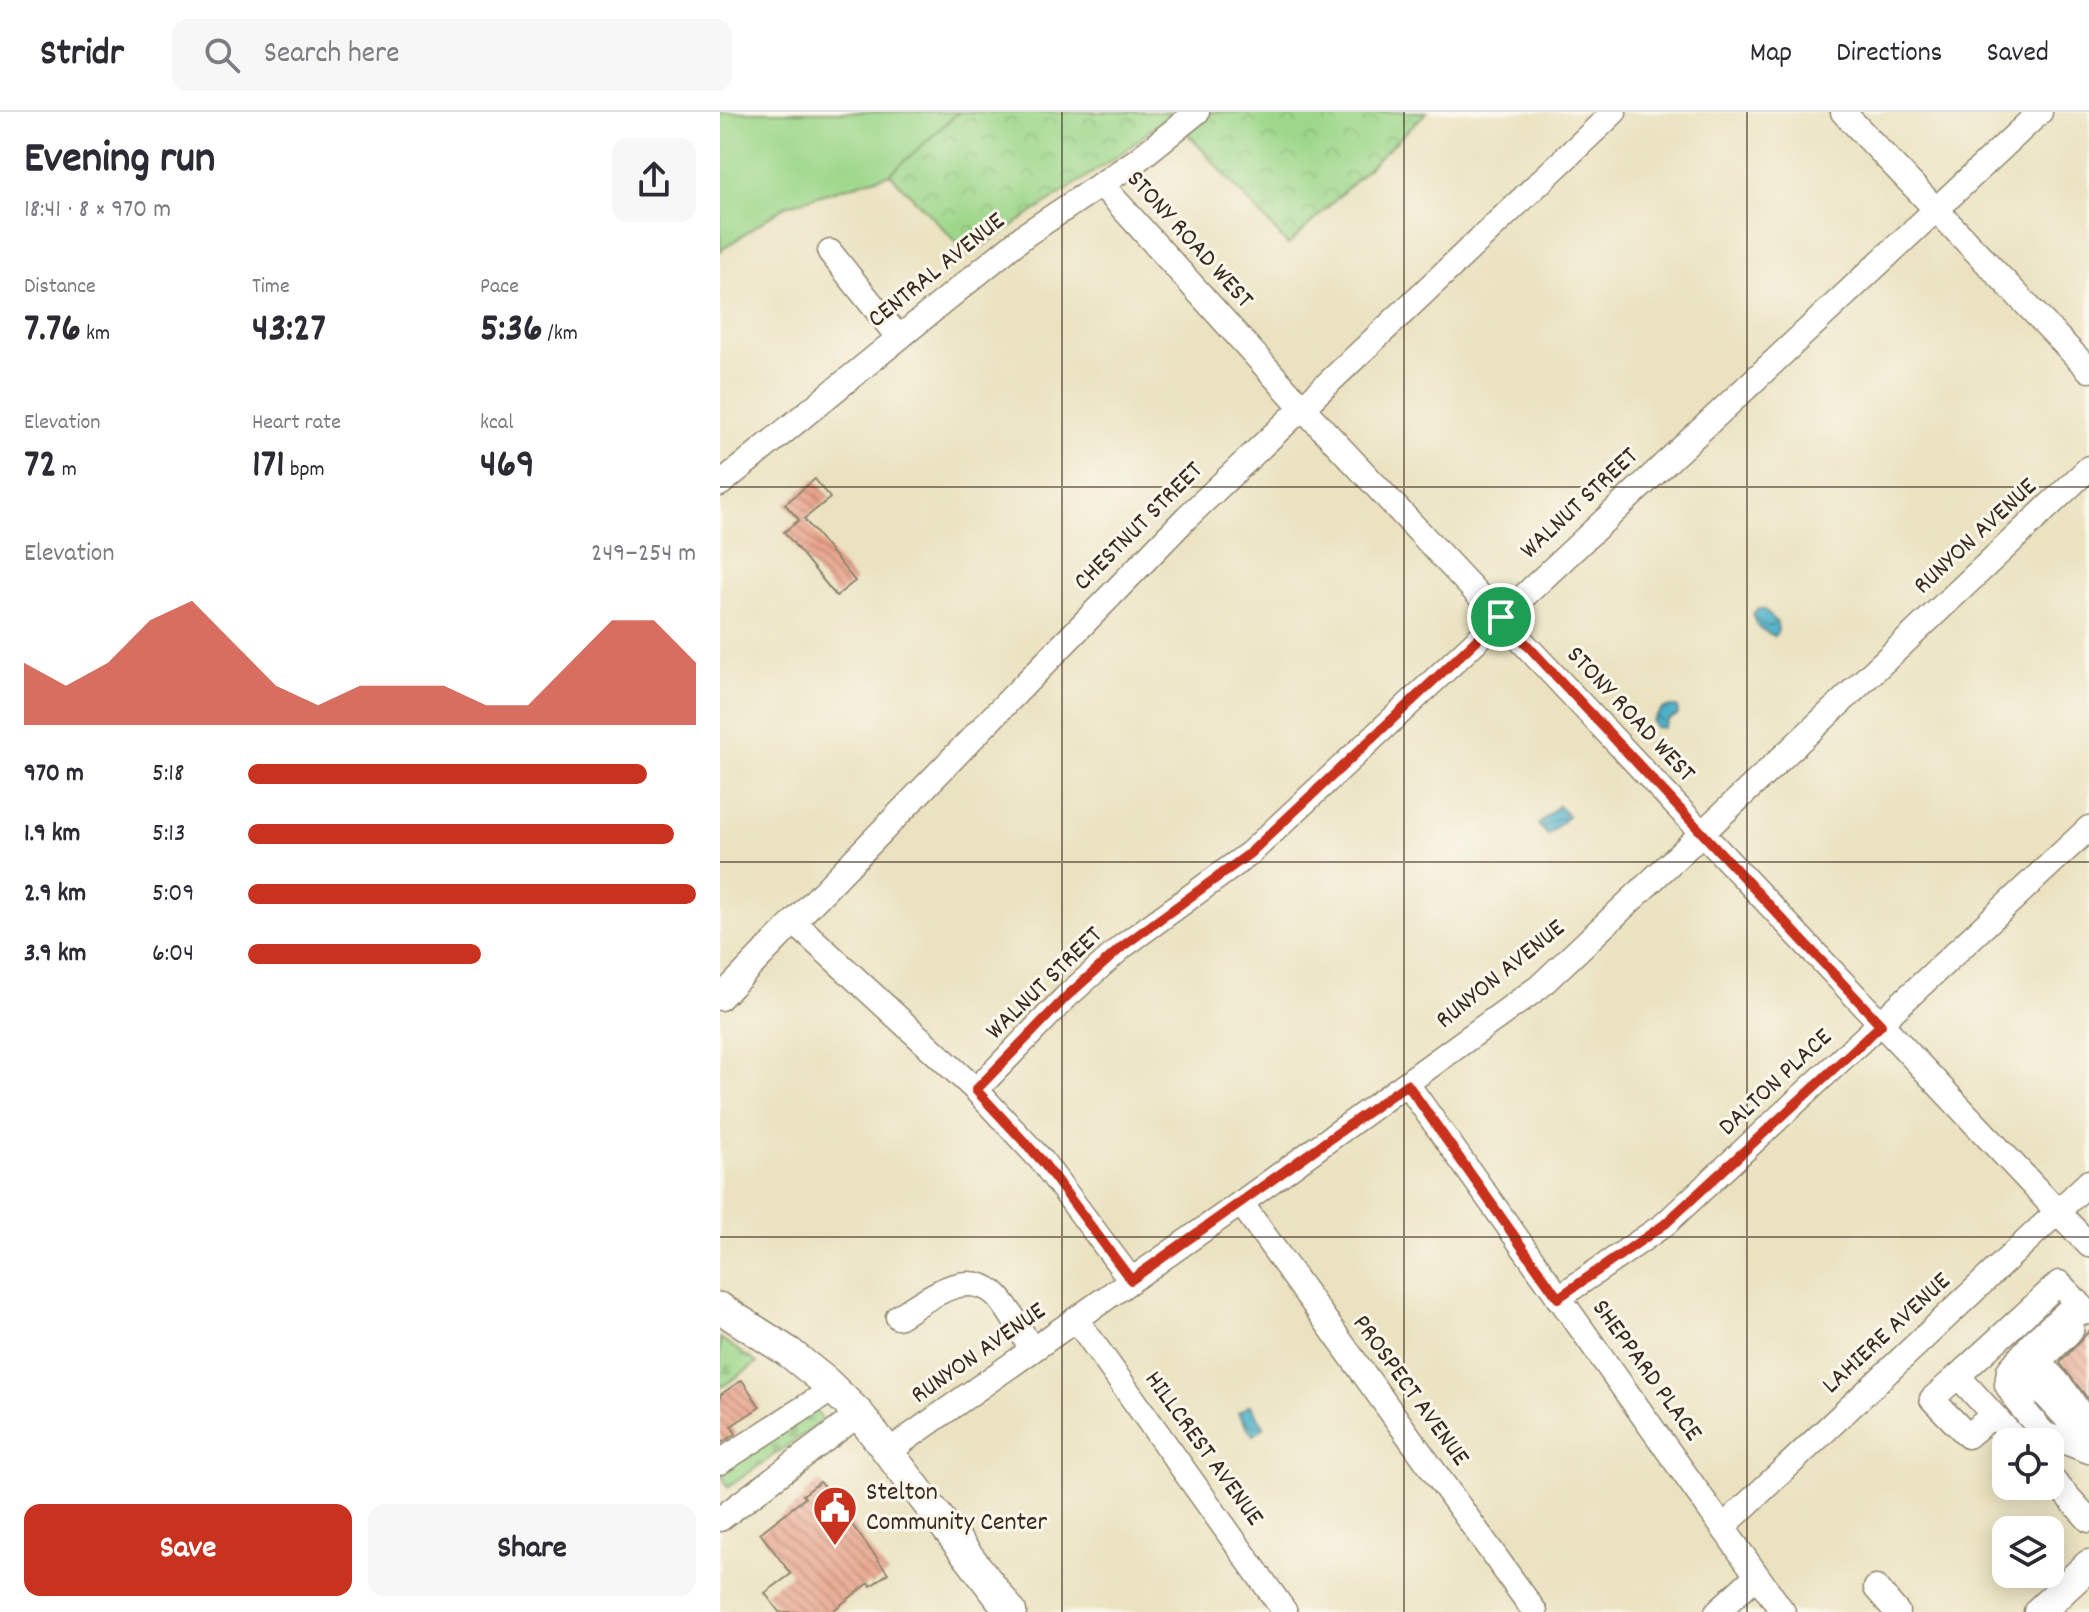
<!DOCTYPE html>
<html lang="en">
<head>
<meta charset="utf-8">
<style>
  :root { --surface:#fff; --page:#f7f7f7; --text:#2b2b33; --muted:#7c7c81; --line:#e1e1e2; --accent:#c8321e }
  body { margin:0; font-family:Dekko,sans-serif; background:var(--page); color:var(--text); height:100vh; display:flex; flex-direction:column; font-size:30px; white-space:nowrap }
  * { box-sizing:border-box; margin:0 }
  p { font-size:26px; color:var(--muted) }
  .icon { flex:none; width:44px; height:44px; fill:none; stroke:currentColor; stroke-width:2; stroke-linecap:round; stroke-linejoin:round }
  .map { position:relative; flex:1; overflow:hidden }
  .side { display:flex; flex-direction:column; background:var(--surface); width:720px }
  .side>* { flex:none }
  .fabs { position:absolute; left:1272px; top:1316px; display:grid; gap:16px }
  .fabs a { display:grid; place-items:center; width:72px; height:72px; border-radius:16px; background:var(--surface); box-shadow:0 4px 20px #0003; font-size:40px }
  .pin { position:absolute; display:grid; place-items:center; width:68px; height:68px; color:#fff; margin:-34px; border:4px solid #fff; border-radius:50%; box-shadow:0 2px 8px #0007 }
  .round { display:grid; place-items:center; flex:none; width:84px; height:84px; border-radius:16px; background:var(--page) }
  .overview { display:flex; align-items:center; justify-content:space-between; height:136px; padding:0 24px }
  h1 { font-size:44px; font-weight:700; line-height:60px }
  .stats { display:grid; grid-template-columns:repeat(3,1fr); gap:12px; height:136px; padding:8px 24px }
  .stats div { display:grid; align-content:center }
  .stats b { font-size:40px; font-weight:700 }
  .stats small { font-size:22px; font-weight:400 }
  .stats p { font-size:22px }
  .chart { height:224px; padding:16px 24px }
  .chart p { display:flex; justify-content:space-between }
  .chart svg { width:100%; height:144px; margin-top:8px; fill:var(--accent); opacity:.7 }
  .primary-button { display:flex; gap:16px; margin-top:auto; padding:16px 24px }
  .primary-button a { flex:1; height:92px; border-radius:16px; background:var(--accent); color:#fff; font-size:32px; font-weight:700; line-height:92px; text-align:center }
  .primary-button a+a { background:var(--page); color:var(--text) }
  ul { padding:0 24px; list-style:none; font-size:26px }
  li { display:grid; grid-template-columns:128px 96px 1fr; align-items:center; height:60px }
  li i { height:20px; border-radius:10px; background:var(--accent) }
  header { display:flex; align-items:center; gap:48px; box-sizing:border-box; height:112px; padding:0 40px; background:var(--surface); border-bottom:2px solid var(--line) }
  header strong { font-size:38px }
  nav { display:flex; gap:44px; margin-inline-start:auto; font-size:28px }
  .search { width:560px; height:72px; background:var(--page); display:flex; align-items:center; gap:20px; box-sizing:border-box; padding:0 28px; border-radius:16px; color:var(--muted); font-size:30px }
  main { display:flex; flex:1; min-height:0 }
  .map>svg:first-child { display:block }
</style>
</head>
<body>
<header>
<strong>Stridr</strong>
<div class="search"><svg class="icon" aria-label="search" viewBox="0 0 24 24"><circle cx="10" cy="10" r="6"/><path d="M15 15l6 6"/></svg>Search here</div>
<nav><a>Map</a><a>Directions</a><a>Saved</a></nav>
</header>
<main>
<section class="side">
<div class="overview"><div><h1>Evening run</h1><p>18:41 · 8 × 970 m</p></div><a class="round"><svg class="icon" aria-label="share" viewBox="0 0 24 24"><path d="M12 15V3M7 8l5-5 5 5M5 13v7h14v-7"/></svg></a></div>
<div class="stats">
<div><p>Distance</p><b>7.76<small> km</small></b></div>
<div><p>Time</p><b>43:27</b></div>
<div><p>Pace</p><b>5:36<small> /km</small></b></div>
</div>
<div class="stats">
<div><p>Elevation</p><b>72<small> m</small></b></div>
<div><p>Heart rate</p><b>171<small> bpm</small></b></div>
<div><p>kcal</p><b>469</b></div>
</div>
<div class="chart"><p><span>Elevation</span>249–254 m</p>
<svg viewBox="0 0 160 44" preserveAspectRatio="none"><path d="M0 44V25L10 32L20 25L30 12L40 6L50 19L60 32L70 38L80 32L90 32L100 32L110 38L120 38L130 25L140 12L150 12L160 25V44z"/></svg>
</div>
<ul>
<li><b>970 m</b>5:18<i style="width:89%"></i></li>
<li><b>1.9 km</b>5:13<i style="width:95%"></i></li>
<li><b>2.9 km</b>5:09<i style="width:100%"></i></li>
<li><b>3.9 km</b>6:04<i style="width:52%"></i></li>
</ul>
<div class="primary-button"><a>Save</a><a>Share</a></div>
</section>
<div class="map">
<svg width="1369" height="1500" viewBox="0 0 1369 1500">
  <defs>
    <pattern id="cemetery-stones" width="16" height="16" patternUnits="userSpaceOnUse" patternTransform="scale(2)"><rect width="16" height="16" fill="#9dd78a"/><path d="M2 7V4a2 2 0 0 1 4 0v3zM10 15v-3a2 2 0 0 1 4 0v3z" fill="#88b977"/></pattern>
    <pattern id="park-crowns" width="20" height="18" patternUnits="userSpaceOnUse" patternTransform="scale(2)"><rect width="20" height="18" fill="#9dd78a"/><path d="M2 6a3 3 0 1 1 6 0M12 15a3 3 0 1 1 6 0" fill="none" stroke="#88b977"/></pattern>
    <pattern id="water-waves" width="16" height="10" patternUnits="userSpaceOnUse" patternTransform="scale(2)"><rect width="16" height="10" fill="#49afc8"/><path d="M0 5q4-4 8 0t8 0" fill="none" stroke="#3e8fa2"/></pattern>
    <pattern id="building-back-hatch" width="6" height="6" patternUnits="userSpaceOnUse" patternTransform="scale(2)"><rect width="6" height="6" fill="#e7a289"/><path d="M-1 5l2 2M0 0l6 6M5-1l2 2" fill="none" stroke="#bc846f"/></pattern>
  </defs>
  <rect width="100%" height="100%" fill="#fbf7ec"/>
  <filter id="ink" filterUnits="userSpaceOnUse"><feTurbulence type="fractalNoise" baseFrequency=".0125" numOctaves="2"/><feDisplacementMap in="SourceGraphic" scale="16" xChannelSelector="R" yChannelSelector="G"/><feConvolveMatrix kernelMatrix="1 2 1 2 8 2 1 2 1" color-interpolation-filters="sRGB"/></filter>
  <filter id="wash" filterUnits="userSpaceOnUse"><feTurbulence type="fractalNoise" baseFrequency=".006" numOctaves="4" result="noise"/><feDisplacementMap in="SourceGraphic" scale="32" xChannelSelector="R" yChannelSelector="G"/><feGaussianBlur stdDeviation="1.8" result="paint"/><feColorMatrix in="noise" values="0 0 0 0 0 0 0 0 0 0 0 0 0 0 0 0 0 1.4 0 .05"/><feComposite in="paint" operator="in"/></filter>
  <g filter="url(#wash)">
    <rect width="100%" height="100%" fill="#eae2c0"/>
    <polygon fill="#9dd78a" stroke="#6c8054" stroke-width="2" points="0,0 239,0 170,62 65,94 0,139"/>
    <g fill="url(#cemetery-stones)" stroke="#6c8054" stroke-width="2">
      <polygon points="0,1226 37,1251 0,1276"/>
      <polygon points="94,1296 103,1309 8,1375 0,1360"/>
    </g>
    <polygon fill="url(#park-crowns)" stroke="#6c8054" stroke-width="2" points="239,0 707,0 568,133 450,2 405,39 249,143 170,62"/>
    <g fill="url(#water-waves)" stroke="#426c73" stroke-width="2">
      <path d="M1038,497H1044L1057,511L1058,519L1054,524C1045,520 1033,513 1033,502Z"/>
      <polygon points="952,595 957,595 958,603 948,608 944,616 935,615 932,609 942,597"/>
      <polygon points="838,694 848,704 828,723 818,713"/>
      <polygon points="530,1293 545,1315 533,1323 518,1301"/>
    </g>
    <g id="blocks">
      <g fill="url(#building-back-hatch)">
        <polygon points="95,367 110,386 84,407 135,469 116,484 64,420 79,408 65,392"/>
        <polygon points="1369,1219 1369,1288 1340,1251"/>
        <polygon points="22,1268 40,1295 11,1314 16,1322 0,1332 0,1283"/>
        <polygon points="100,1370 168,1461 151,1474 149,1471 111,1500 59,1500 45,1481 71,1462 40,1421 85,1386 83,1383"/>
      </g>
    </g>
  </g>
  <g filter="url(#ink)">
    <use href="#blocks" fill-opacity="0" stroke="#92866f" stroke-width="2"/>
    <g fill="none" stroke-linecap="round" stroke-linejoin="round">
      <g stroke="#92866f" stroke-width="27">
        <g id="minor">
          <polyline points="1123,0 1369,258"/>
          <polyline points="381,72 581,294 1369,1133"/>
          <polyline points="110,140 179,226"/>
          <polyline points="0,372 305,123 416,49 477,0"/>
          <polyline points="74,810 256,978 322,1049 411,1168"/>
          <polyline points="0,886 467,405 894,0"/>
          <polyline points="687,972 1063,1500"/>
          <polyline points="256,978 346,885 403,834 529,742 1320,0"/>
          <polyline points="521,1091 815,1500"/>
          <polyline points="838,1186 945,1112 1369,716"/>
          <polyline points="1358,1190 1313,1230 1289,1258 1287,1273 1298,1291 1324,1322 1369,1339"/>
          <path d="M178,1205C205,1189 243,1156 274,1181C288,1193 302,1222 312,1238"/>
          <path d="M1352,1206L1351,1219L1318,1251C1338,1268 1352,1285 1363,1309"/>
          <polyline points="356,1207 565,1500"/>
          <polyline points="1238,1264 1339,1171 1367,1200"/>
          <polyline points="1306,1286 1296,1277 1297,1265 1310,1266 1369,1331"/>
          <polyline points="1273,1303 1248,1324 1212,1287 1238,1264 1298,1330"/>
          <polyline points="169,1339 521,1091 819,875 1369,356"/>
          <polyline points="0,1350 113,1277"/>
          <polyline points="1330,1365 1369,1408"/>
          <polyline points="0,1407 139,1302"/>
          <polyline points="1003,1415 1369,1070"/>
          <polyline points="1156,1476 1177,1500"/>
          <polyline points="997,1500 1036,1464"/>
        </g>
      </g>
      <g stroke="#92866f" stroke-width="33">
        <g id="major">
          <polyline points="0,1196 70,1241 106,1270 139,1302 291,1500"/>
          <polyline points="1319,1500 1369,1453"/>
        </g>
      </g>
      <use href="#minor" stroke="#fff" stroke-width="24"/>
      <use href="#major" stroke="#fff" stroke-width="30"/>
    </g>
  </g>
  <g fill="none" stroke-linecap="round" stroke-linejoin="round" filter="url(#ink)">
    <g stroke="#fff" stroke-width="16">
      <polygon id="route" points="781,505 1161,913 945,1112 838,1186 687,972 411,1168 322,1049 256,978 346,885 403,834 529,742"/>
    </g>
    <use href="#route" stroke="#c8321e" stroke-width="10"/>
  </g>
  <path fill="none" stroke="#3b2a1e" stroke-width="2" stroke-opacity="0.55" d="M342,0V1500M684,0V1500M1027,0V1500M0,375H1369M0,750H1369M0,1125H1369"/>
  <defs>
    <g id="civic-pin" transform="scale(2.3)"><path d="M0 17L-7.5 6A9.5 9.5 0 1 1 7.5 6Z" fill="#c8321e" stroke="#fbf7ec"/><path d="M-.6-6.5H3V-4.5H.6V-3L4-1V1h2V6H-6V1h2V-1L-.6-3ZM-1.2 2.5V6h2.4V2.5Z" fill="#fff"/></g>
  </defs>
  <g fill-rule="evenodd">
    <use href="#civic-pin" x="115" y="1396"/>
  </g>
  <g text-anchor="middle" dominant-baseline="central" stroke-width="6" stroke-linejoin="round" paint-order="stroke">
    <g font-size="26" fill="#3b2a1e" stroke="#fbf7ec">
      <text transform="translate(469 128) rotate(48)">STONY ROAD WEST</text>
      <text transform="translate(217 159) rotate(-39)">CENTRAL AVENUE</text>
      <text transform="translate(860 392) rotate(-43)">WALNUT STREET</text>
      <text transform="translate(419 415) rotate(-45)">CHESTNUT STREET</text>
      <text transform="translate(1256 425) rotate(-43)">RUNYON AVENUE</text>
      <text transform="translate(910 603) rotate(47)">STONY ROAD WEST</text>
      <text transform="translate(781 863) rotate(-39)">RUNYON AVENUE</text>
      <text transform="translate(325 872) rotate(-44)">WALNUT STREET</text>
      <text transform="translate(1056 971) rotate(-43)">DALTON PLACE</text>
      <text transform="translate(1167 1222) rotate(-43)">LAHIERE AVENUE</text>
      <text transform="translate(259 1242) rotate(-35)">RUNYON AVENUE</text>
      <text transform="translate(926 1259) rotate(54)">SHEPPARD PLACE</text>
      <text transform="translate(690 1279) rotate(54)">PROSPECT AVENUE</text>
      <text transform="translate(483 1337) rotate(54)">HILLCREST AVENUE</text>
    </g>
    <g font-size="26" fill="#3b2a1e" stroke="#fbf7ec" text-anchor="start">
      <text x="146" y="1381">Stelton<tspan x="146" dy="30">Community Center</tspan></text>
    </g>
  </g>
</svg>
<div class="fabs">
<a><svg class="icon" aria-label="locate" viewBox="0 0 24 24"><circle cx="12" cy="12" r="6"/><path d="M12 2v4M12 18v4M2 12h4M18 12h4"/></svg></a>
<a><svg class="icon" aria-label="layers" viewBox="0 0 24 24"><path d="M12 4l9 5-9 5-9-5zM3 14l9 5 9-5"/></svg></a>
</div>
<div class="pin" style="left:781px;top:505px;background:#1e9e55"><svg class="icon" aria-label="arrive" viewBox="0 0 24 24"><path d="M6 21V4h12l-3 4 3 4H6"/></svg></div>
</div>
</main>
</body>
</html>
